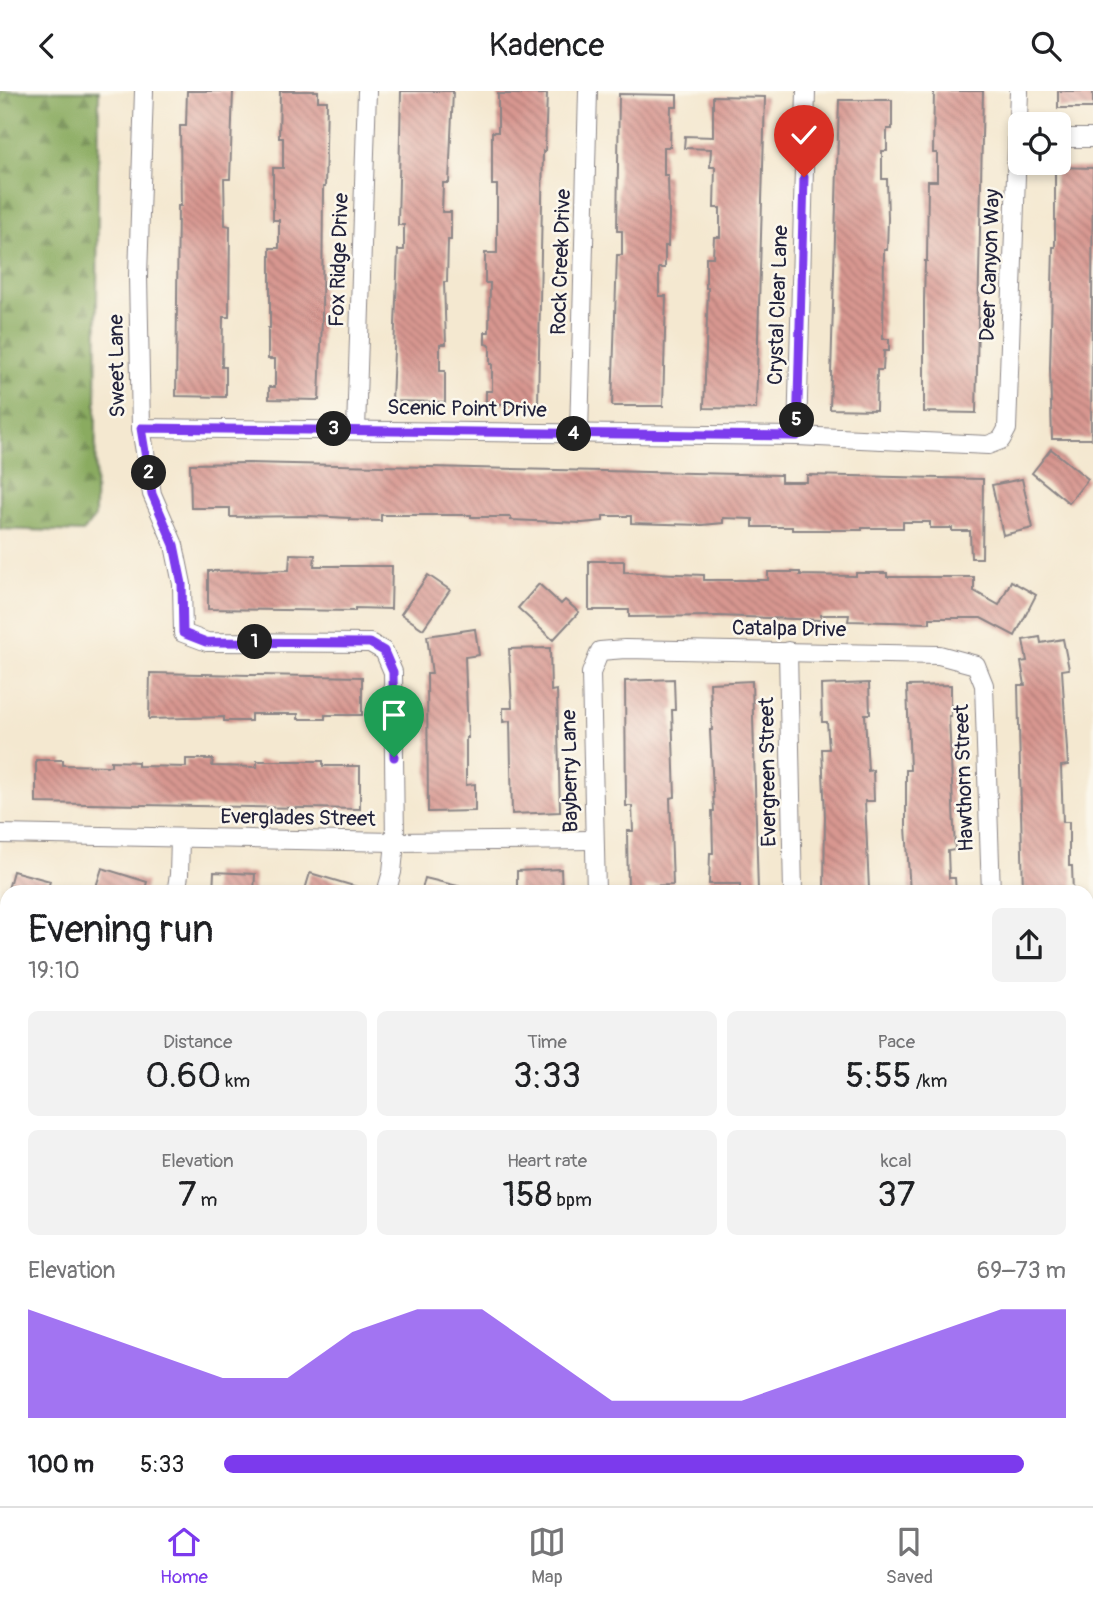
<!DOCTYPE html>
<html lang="en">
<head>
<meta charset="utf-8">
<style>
  :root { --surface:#fff; --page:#f2f2f2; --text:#202124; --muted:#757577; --line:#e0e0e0; --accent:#7c3aed }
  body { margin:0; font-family:Pangolin,sans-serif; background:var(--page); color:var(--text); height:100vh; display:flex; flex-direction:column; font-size:26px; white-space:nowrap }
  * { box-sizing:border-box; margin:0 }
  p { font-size:23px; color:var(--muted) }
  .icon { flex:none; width:38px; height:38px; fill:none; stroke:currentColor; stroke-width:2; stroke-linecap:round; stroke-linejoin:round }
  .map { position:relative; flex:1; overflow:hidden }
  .panel { position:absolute; left:0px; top:794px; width:1094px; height:621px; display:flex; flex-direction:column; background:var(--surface); border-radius:21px 21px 0 0; box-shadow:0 4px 10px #0003 }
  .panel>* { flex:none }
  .fabs { position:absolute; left:1008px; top:21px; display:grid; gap:14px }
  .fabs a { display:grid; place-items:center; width:63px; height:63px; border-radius:10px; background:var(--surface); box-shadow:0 4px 10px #0003; font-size:35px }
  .pin { position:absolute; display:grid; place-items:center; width:60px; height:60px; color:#fff; margin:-72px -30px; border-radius:50% 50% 50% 0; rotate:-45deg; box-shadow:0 0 7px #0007 }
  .pin .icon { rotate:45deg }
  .km { position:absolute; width:35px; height:35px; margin:-18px; border-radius:50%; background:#222; color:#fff; font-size:19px; line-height:35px; text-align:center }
  .round { display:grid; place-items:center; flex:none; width:74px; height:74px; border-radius:10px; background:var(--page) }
  .headline { display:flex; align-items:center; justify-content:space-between; height:119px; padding:0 28px }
  h1 { font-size:38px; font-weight:600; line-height:52px }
  .stats { display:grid; grid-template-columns:repeat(3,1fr); gap:10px; height:119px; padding:7px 28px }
  .stats div { display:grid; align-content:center; border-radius:10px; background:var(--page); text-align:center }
  .stats b { font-size:35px; font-weight:600 }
  .stats small { font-size:19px; font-weight:400 }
  .stats p { font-size:19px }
  .chart { height:196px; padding:14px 28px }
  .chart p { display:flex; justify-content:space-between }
  .chart svg { width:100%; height:126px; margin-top:7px; fill:var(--accent); opacity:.7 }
  ul { padding:0 28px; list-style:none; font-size:23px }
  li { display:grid; grid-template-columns:112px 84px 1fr; align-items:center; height:52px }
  li i { height:18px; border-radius:9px; background:var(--accent) }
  header { display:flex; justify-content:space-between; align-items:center; height:91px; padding:0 28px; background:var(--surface); font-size:32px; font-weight:600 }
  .dock { display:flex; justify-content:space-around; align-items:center; height:98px; border-top:2px solid var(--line); background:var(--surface); font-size:19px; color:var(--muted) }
  .dock a { display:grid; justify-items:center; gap:4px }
  .dock .on { color:var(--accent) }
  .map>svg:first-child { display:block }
</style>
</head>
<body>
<header><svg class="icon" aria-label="back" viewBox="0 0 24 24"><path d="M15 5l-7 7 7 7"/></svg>Kadence<svg class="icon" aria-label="search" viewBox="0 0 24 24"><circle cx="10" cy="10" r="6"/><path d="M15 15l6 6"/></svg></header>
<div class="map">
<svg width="1093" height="1415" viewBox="0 0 1093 1415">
  <defs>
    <pattern id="forest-firs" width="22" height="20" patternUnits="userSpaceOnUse" patternTransform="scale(1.75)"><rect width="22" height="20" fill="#8aab60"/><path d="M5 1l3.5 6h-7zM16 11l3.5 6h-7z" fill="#708b50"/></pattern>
    <pattern id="building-back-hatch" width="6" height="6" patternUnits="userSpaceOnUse" patternTransform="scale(1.75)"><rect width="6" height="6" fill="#d89790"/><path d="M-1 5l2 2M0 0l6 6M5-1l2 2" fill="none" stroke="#af7b77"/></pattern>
  </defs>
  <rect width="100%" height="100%" fill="#fbf7ec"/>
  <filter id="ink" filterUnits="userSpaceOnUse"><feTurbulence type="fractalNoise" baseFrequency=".0143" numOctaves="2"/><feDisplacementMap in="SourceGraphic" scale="14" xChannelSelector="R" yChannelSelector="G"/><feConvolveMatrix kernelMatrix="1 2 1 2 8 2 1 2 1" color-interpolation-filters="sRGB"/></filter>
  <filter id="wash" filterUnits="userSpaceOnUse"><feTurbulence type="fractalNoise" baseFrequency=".00686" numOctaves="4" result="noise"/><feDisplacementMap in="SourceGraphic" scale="28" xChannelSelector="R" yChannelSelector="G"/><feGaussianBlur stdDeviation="1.57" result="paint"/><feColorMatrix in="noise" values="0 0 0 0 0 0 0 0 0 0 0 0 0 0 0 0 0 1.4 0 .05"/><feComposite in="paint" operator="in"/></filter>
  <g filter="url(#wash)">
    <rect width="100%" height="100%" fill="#f4e8d0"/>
    <polygon fill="#f3cfdf" points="381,1409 778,1409 777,1415 365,1415"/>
    <polygon fill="url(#forest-firs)" stroke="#56664e" stroke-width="2" points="0,0 99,0 95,426 83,441 0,438"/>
    <g id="blocks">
      <g fill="url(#building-back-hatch)">
        <polygon points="187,0 233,0 230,88 224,88 225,134 230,135 229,226 223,226 222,276 226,276 226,306 176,305 178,115 181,115 180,35 186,35"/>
        <polygon points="280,0 318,0 318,10 327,10 325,96 323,96 322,228 319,309 269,308 269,296 275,296 275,268 268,268 268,237 270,237 270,157 279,157 279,129 273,129 273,77 283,77 283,47 279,47"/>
        <polygon points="401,0 453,0 449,92 443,92 442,121 451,121 451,149 448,149 447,191 444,191 446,253 440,253 440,280 445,280 445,311 392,310 398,159 404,159 404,134 398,134"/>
        <polygon points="934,0 983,0 976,322 924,321 924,210 925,170 927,170 928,90 937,90 937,62 933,62"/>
        <rect x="1058" y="0" width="35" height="17"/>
        <polygon points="498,3 547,3 545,60 543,60 538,313 486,313 486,300 492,300 492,273 490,273 490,254 485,253 485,241 489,241 490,192 485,192 485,162 497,162 497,94 492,94 492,41 498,41"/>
        <polygon points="619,3 677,4 677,16 671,16 670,56 664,56 664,84 668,84 669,124 668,155 665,155 665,177 659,177 659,205 666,205 663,315 612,315 617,164 622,164 622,140 617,140"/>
        <polygon points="713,5 765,6 756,318 704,317 708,197 706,197 706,166 713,166 714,146 720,146 720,117 714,117 715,76 710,76 711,58 684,57 685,45 713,46"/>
        <polygon points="839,9 892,9 892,38 887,38 887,60 882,60 882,88 887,88 888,128 887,159 884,159 883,248 889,248 889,260 884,260 883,279 877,279 876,319 830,318"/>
        <polygon points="1055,76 1093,77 1091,348 1052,348 1050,277 1053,156 1055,156"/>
        <polygon points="1051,358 1088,388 1069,412 1032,382"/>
        <polygon points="248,372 781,384 781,391 807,391 807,384 983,388 982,467 971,467 970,440 952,440 952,437 930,437 930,431 903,431 903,437 862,437 862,439 792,439 792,436 753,436 753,428 723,427 723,432 702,434 631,432 631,425 603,425 603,430 582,432 511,429 511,426 471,426 471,424 381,424 381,430 350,429 350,427 310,425 230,426 230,417 191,417 190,373"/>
        <polygon points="1022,388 1033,437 1003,444 992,394"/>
        <polygon points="290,463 315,464 314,475 392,475 391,518 355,517 355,520 208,518 208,480 289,479"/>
        <polygon points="589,470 624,470 624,481 704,484 704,489 768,489 768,481 800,481 800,484 856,485 856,482 887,482 887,486 974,486 974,500 999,514 1011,490 1036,504 1015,545 981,527 930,527 930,532 848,530 849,524 821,524 821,529 718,525 629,526 629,519 589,519"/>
        <polygon points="428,484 450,499 423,538 401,523"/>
        <polygon points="539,493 561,513 565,509 579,521 553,549 518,517"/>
        <polygon points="475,538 479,564 465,566 468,647 466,647 466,694 475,693 475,720 428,721 427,583 432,583 427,545"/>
        <polygon points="1040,546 1041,552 1063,548 1069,578 1062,579 1068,674 1061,675 1063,731 1069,731 1069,775 1072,775 1073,802 1023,802 1018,594 1025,594 1021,571 1027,570 1023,549"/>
        <polygon points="550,557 551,600 557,599 560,721 512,723 510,630 503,631 503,617 512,617 509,558"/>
        <polygon points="150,582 362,586 362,624 325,624 325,628 298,628 298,623 251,623 251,630 224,630 224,626 149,628"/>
        <polygon points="674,588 675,619 672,619 675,706 670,707 673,794 646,795 646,802 628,802 627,740 633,740 632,715 626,715 625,590"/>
        <polygon points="752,590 758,800 740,800 740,793 709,793 710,762 713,762 712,720 714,720 710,639 712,639 710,592"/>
        <polygon points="869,592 870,623 865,623 868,680 873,679 874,710 865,710 869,798 843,798 843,802 824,802 825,725 822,658 829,658 827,631 822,631 821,594"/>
        <polygon points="951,594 951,625 949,625 955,759 948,760 949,787 955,787 956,802 910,802 906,735 906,679 910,679 907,595"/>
        <polygon points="186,668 213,668 212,675 257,676 257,670 323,670 323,675 360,675 360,718 36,712 36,669 63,669 63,674 111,675 111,670 138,671 138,675 186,676"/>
        <polygon points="102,777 147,791 144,802 94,802"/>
        <polygon points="561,778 562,802 517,802 517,780"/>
        <polygon points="13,780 50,790 47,802 7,802"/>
        <polygon points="214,781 255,783 254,802 213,802"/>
        <polygon points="310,782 364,798 364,802 304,802"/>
        <polygon points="425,787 466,797 465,802 421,802"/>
      </g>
    </g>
  </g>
  <g filter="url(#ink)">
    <use href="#blocks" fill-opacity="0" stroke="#8b8586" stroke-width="2"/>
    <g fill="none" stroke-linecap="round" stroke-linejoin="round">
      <g stroke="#8b8586" stroke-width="20">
        <g id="minor">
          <polyline points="144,0 138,185 141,337 152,403 174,454 182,493 183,542 207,551 370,552 384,560 393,581 395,751 392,781 386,802"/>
          <polyline points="1059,47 1093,47"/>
          <polyline points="141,337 797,345 988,354 1001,349 1007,338 1019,0"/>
          <polyline points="356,339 367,0"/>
          <polyline points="579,343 588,0"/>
          <polyline points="797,345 806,0"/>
          <polyline points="788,560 793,802"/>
          <polyline points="0,743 395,751 594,749"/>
          <polyline points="176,802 179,784 180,747"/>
          <polyline points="596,802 591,582 600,560 625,558 939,564 976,574 984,594 991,802"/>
          <polyline points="1087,874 1093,874"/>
          <polyline points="0,1323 7,1323"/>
          <polyline points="791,1415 792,1409"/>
        </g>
      </g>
      <g stroke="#8b8586" stroke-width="24">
        <g id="tertiary">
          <polyline points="1087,1281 1093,1281"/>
          <polyline points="1087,1312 1093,1313"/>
          <polyline points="233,1415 250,1409"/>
          <polyline points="330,1415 347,1409"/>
        </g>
      </g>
      <use href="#minor" stroke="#fff" stroke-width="18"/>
      <use href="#tertiary" stroke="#fff" stroke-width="21"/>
    </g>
  </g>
  <g fill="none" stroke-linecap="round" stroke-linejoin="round" filter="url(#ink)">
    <g stroke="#fff" stroke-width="14">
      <polyline id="route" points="394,666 393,581 384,560 370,552 206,551 183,542 182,493 174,454 152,403 141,337 797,345 804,86"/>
    </g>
    <use href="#route" stroke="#7c3aed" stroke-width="9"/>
  </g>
  <g text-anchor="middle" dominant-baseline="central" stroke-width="5" stroke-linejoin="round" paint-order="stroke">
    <g font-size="21" fill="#22223b" stroke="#fbf7ec">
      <text transform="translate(339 169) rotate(-88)">Fox Ridge Drive</text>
      <text transform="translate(561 171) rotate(-88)">Rock Creek Drive</text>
      <text transform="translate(990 174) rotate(-88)">Deer Canyon Way</text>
      <text transform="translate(778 214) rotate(-88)">Crystal Clear Lane</text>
      <text transform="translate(117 275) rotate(-91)">Sweet Lane</text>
      <text transform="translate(467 318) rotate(1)">Scenic Point Drive</text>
      <text transform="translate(789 538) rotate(1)">Catalpa Drive</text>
      <text transform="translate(570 680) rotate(-91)">Bayberry Lane</text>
      <text transform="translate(768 681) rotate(-91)">Evergreen Street</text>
      <text transform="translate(964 687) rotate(-92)">Hawthorn Street</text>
      <text transform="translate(298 727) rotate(1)">Everglades Street</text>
    </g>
  </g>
</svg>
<div class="fabs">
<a><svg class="icon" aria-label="locate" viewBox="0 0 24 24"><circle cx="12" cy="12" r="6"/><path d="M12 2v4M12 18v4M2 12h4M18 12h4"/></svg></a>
</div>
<div class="pin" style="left:394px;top:666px;background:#1e9e55"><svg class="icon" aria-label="arrive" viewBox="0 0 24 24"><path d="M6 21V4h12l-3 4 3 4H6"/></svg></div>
<div class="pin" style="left:804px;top:86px;background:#d93025"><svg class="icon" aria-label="check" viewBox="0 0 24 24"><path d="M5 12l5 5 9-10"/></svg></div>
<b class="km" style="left:255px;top:551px">1</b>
<b class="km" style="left:149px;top:382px">2</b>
<b class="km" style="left:334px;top:338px">3</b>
<b class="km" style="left:574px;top:343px">4</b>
<b class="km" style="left:797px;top:329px">5</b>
<section class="panel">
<div class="headline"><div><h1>Evening run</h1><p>19:10</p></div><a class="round"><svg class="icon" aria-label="share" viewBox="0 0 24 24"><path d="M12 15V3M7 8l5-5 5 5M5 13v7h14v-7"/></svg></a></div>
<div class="stats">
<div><p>Distance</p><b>0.60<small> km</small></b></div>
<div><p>Time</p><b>3:33</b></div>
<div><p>Pace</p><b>5:55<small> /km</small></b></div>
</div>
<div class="stats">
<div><p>Elevation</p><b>7<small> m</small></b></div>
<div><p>Heart rate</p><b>158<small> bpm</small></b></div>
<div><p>kcal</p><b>37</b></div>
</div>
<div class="chart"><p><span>Elevation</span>69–73 m</p>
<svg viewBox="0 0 160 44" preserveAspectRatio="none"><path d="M0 44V6L10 14L20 22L30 30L40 30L50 14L60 6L70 6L80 22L90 38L100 38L110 38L120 30L130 22L140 14L150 6L160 6V44z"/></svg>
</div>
<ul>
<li><b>100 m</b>5:33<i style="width:95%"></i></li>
</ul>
</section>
</div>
<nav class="dock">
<a class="on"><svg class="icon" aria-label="home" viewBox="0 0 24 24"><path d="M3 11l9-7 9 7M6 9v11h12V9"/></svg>Home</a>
<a><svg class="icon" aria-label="map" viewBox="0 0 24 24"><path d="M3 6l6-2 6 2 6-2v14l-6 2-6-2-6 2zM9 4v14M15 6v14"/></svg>Map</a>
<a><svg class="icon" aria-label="saved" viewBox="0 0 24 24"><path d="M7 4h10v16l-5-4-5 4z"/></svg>Saved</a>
</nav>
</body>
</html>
